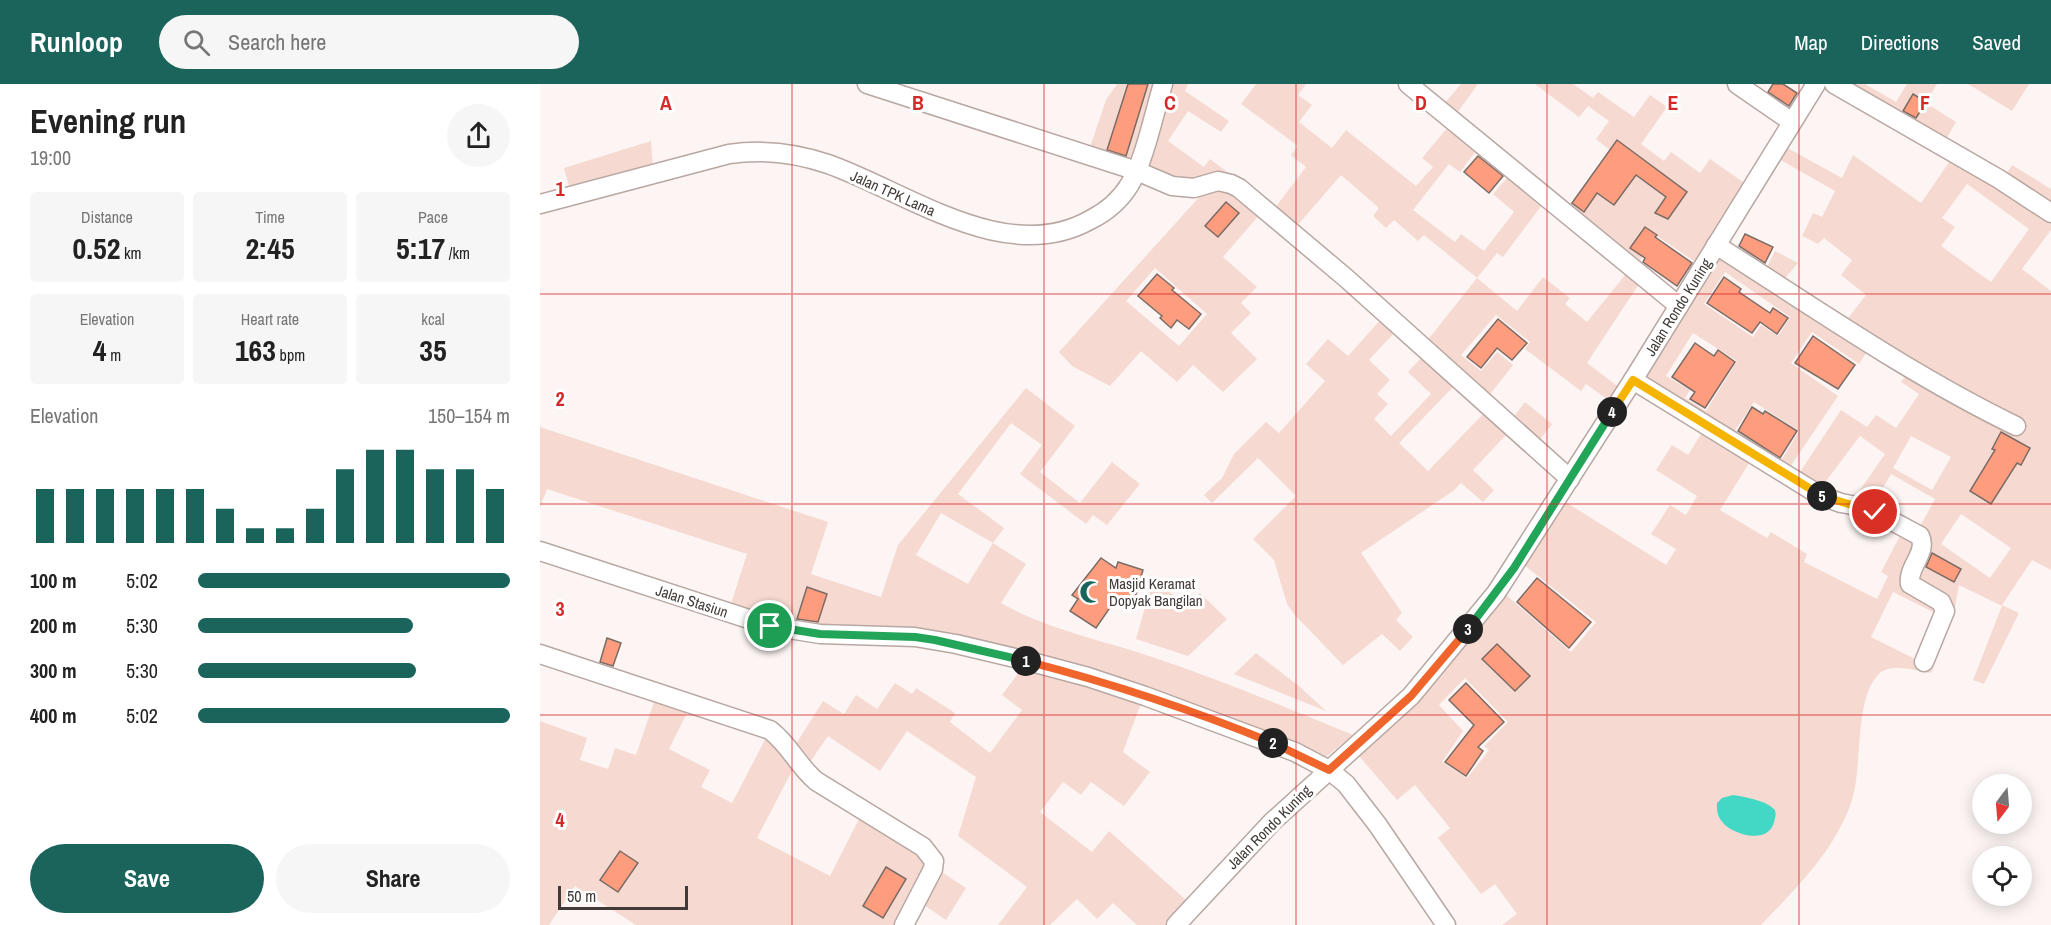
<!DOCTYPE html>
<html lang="en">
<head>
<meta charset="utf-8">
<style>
  :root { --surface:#fff; --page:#f6f6f6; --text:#222; --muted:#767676; --accent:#1a645c }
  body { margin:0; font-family:"Archivo Narrow",sans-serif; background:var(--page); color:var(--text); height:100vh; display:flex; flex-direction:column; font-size:22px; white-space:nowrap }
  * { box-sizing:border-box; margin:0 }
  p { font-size:20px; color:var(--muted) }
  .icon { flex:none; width:33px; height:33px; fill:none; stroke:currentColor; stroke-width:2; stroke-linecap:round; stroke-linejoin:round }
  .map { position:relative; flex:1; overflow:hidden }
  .details { display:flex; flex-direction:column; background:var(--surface); width:540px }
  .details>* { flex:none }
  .needle { width:39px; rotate:196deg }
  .buttons { position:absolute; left:1432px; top:690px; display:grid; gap:12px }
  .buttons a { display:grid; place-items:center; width:60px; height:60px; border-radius:50%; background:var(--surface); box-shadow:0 3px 15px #0003; font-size:30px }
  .scale { position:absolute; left:18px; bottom:15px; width:130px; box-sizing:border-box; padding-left:6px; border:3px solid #413a38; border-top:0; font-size:16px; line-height:21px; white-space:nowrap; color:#413a38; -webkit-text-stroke:4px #fff; paint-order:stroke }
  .pin { position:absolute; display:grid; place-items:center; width:51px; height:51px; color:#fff; margin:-26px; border:3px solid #fff; border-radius:50%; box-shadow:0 2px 6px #0007 }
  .km { position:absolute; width:30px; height:30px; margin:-15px; border-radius:50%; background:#222; color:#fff; font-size:16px; line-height:30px; text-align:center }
  .round { display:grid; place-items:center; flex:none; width:63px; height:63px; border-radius:32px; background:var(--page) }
  .summary { display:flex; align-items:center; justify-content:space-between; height:102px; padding:0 30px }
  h1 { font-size:33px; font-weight:700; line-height:45px }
  .figures { display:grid; grid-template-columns:repeat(3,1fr); gap:9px; height:102px; padding:6px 30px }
  .figures div { display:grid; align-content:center; border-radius:6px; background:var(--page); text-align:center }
  .figures b { font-size:30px; font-weight:700 }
  .figures small { font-size:16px; font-weight:400 }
  .figures p { font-size:16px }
  .chart { height:168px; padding:12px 30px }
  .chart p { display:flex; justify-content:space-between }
  .chart svg { width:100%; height:108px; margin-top:6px; stroke:var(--accent); stroke-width:6 }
  .button { display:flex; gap:12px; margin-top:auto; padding:12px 30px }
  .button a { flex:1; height:69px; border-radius:36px; background:var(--accent); color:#fff; font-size:24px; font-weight:700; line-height:69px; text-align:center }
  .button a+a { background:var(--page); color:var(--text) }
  ul { padding:0 30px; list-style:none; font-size:20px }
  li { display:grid; grid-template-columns:96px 72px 1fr; align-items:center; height:45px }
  li i { height:15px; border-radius:8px; background:var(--accent) }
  header { display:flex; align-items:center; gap:36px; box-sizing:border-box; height:84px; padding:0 30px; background:var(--accent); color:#fff }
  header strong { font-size:28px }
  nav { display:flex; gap:33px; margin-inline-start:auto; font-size:21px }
  .search { width:420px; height:54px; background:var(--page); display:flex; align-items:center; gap:15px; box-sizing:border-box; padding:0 21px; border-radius:33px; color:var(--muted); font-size:22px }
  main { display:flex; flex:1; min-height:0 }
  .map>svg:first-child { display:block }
</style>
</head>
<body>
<header>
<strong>Runloop</strong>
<div class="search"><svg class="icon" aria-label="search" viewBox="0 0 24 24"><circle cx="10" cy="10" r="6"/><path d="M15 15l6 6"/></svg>Search here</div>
<nav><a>Map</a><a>Directions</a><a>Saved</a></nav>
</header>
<main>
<section class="details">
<div class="summary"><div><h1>Evening run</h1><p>19:00</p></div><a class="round"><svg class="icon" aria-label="share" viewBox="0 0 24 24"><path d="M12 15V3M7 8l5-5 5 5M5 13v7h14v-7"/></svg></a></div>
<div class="figures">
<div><p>Distance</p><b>0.52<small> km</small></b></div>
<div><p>Time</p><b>2:45</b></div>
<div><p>Pace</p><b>5:17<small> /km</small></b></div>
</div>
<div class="figures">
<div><p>Elevation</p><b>4<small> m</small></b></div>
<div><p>Heart rate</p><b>163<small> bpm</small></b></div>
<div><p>kcal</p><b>35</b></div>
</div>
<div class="chart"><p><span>Elevation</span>150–154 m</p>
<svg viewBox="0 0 160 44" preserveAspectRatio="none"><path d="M5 44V22M15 44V22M25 44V22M35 44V22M45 44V22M55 44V22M65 44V30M75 44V38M85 44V38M95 44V30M105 44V14M115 44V6M125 44V6M135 44V14M145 44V14M155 44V22"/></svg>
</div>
<ul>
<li><b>100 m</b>5:02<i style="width:100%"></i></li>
<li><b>200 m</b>5:30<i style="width:69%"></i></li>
<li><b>300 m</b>5:30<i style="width:70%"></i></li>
<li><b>400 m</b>5:02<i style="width:100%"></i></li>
</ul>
<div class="button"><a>Save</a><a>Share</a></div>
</section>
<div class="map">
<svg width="1511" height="841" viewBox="0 0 1511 841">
  <rect width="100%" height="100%" fill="#fcf5f3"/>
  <g fill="#f6dad1" fill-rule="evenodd">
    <polygon points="577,0 616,0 593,76 545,78 566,16"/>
    <polygon points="630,0 648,0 645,7 689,37 681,48 648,27 628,57 664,83 670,75 698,96 639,95 605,83"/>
    <polygon points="716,0 766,0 758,11 772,21 759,38 792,64 806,46 876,102 893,83 882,74 908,43 936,67 920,88 909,80 873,126 915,158 921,150 944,167 974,128 953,110 968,93 1002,121 963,173 957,169 937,194 977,227 1003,193 1030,214 1025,220 1047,238 1086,190 1099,200 1047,279 1080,304 1071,318 1046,300 1041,307 985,265 990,258 956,231 921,271 941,287 957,268 973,281 948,313 886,258 937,194 884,151 878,157 854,136 846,144 833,132 839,124 801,91 756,143 734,125 766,83 751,71 758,62 701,20"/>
    <polygon points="921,0 938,0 917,29 905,19"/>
    <polygon points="995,0 1033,0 1053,14 1058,8 1094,33 1110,11 1127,23 1101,60 1124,77 1131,68 1160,89 1170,75 1206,100 1157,179 1117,152 1100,176 1030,120 1070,66 1056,55 1069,37 1048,22 1039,33"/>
    <polygon points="1307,0 1325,0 1356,18 1367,0 1397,0 1386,19 1416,38 1405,57"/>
    <polygon points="1428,0 1489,0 1472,27"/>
    <polygon points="111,57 113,84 30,105 24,84"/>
    <path d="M1244,62L1302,94L1313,71L1381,119L1412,74L1511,135V146L1482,185L1511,207V486L1492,476L1462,521L1479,529L1444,600L1433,596L1462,522L1419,501L1413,534L1391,589C1375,587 1350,578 1338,591C1314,617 1323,680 1312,716C1295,767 1257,803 1221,841H962L977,830L955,800L941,810L898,754L910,744L875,701L857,716L818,671L964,509L1031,568L1056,538L984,481L1024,417L1126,481L1136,465L1111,450L1130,421L1146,431L1157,412L1116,386L1132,361L1148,371L1163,347L1211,376L1180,426L1227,454L1231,448L1267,470L1264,478L1337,515L1348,492L1341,488L1362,448L1373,455L1395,415L1351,390L1333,421L1313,416L1345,370L1320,352L1280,405L1258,391L1301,326L1327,343L1336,331L1356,344L1379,310L1361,298L1366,291L1305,238L1326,211L1301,191L1312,176L1284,154L1278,160L1262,152L1273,129L1282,133L1295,107L1237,74ZM1427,100L1489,145L1451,198L1401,162L1415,143L1402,134ZM1371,352L1411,373L1392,406L1353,384ZM1421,430L1471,464L1450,494L1401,460ZM1353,508L1399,531L1377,576L1331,553ZM925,594L968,638L944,662L949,666L927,694L902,678L923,647L899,621Z"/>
    <polygon points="1472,81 1511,105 1511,121 1465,92"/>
    <path d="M686,106L721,129L683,173L717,203L701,219L711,229L691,249L717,275L683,308L653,281L637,298L601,267L570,302L532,282L519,268L662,110ZM615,184L667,230L639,262L586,217Z"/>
    <polygon points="1235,167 1258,179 1242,198 1225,187"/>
    <path d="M1179,171L1328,266L1319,280L1272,248L1251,279L1298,312L1248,386L1239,380L1259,347L1214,318L1192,351L1103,295ZM1185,188L1250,233L1238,252L1221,241L1213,253L1164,220ZM1153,249L1197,277L1166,327L1145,314L1150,306L1126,292Z"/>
    <polygon points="842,234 856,247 829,276 850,296 837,310 848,320 834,335 851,352 891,310 868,288 883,272 915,301 859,359 888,387 945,328 968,349 933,386 954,406 943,418 921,399 913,407 821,469 862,529 856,536 873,553 860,567 842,550 803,581 754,530 747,520 734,476 713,455 756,412 718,374 672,419 664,411 682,394 694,370 726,338 739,349 785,297 766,280 788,255 808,272"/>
    <path d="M486,304L535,342L500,388L540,419L572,378L600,400L567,441L553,431L546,440L480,390L502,361L471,339L418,410L464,444L453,459L486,480L461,519C510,547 568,557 621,576C686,598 750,625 813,651L785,674L508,576L265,543L190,523L207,470L7,405L0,423V343L288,438L271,490L341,513L358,461ZM401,429L453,459L428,500L376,471Z"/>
    <polygon points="985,318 1012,340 998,358 972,335"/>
    <polygon points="613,496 647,521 660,509 687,535 648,572 596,555"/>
    <polygon points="716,569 759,602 786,627 694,590"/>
    <polygon points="483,583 601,619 583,668 610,688 584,722 551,698 541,711 523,698 500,728 552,768 569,747 647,817 626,841 597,841 573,819 557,835 537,815 510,841 458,841 487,803 418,752 436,693 367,647 340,687 288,652 268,681 254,663 283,617 304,630 316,611 337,625 355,599 372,610 376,604 415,629 410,638 450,669 482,626 462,611"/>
    <polygon points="115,615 149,625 129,665 170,686 161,703 192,719 227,652 241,666 253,685 217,754 290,792 321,731 366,758 386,779 356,841 96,841 35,802 9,841 0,841 0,637 47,654 40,676 68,685 75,664 96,671"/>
    <polygon points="400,787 426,804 406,836 384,821"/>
  </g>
  <path fill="#43d7c5" d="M1193,711C1205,713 1225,716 1234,725C1236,728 1236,731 1235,734C1232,759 1203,753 1189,744C1180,738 1176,730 1177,719L1182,714Z"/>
  <g fill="#fe9d7e" stroke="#7b6b66" stroke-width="1.5">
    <polygon points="588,0 608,0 586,72 567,66"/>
    <polygon points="1233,0 1243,0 1257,9 1249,22 1228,8"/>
    <polygon points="1373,10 1386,18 1376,34 1363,27"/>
    <polygon points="1077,56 1147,108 1128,135 1115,129 1126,113 1096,91 1074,121 1057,109 1044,128 1032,119"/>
    <polygon points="938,72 963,92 949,109 924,88"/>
    <polygon points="686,118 699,129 678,153 665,142"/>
    <polygon points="1105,143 1117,151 1115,153 1152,179 1137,202 1103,178 1105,174 1090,164"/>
    <polygon points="1205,150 1233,163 1225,179 1199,162"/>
    <polygon points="617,190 634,204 632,206 661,230 649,245 637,236 631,244 620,234 622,232 598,212"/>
    <polygon points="1184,193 1201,205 1199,208 1230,229 1233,224 1248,234 1237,250 1220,238 1212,249 1167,219"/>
    <polygon points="958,235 987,259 972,276 957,264 941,284 927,273"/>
    <polygon points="1273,252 1315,281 1298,305 1255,279"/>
    <polygon points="1155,259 1174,272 1178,266 1195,278 1165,324 1150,315 1155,308 1132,293"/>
    <polygon points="1212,323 1223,330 1225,327 1257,347 1240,374 1198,347"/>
    <polygon points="1461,348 1490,364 1481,381 1477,379 1451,420 1430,407 1455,366 1452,365"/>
    <polygon points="1392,469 1421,485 1414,498 1386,483"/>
    <polygon points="561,474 576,484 578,478 603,486 592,524 573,519 556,544 530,527 538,515 532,511"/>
    <polygon points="997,494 1051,538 1029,564 977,518"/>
    <polygon points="267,503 287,510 278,538 257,535"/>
    <polygon points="67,554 81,559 73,582 60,578"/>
    <polygon points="957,560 990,592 975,607 942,575"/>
    <polygon points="926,599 964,638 938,663 943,667 926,692 905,678 934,641 909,616"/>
    <polygon points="80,767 98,779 78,808 60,796"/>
    <polygon points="346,783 366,795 343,834 323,822"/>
  </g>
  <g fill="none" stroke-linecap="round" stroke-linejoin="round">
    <g stroke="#b8a7a2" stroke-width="21">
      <g id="minor">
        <polyline points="327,0 597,87 632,102 654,104 678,97 691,100 699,104 806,194 1030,395"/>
        <polyline points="868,0 1139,222"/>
        <polyline points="1197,0 1252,38"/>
        <polyline points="1294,0 1459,95 1511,129"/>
        <path d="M0,120L189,70C223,65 256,69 288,80C367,108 466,183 550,136C566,128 581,115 590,100C605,75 614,29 623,0"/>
        <path d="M1176,161C1275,224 1371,291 1476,342"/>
        <path d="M1093,296L1281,412L1301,419L1328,424L1380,452C1388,469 1367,483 1370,500L1401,518L1405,527L1384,578"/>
        <polyline points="0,467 230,542 280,550 375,553 416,560 488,577 548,593 605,612 755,668 789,686 806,700 837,740 906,841"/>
        <path d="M0,570L230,646C249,660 258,682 276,697L383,763L394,777L393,785L364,841"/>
        <polyline points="636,841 732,738 871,612 956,509 1093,296 1276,0"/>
      </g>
    </g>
    <use href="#minor" stroke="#fff" stroke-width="18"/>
  </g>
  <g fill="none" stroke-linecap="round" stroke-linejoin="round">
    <g stroke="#fff" stroke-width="12">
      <polyline id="split-1" points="230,542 280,550 375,553 395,556 486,577"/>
    </g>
    <g stroke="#fff" stroke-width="12">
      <path id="split-2" d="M486,577C570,599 653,626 733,659"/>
    </g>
    <g stroke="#fff" stroke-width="12">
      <polyline id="split-3" points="733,659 789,686 871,612 928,545"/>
    </g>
    <g stroke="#fff" stroke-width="12">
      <polyline id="split-4" points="928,545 974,484 1072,328"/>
    </g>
    <g stroke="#fff" stroke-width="12">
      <polyline id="split-5" points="1072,328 1093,296 1282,412"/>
    </g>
    <g stroke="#fff" stroke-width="12">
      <polyline id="split-6" points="1282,412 1335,428"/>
    </g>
    <use href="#split-1" stroke="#22a559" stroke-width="8"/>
    <use href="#split-2" stroke="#f0652b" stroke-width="8"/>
    <use href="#split-3" stroke="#f0652b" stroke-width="8"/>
    <use href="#split-4" stroke="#22a559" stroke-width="8"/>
    <use href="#split-5" stroke="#f5b400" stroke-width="8"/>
    <use href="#split-6" stroke="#f5b400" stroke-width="8"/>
  </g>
  <path fill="none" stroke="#d62828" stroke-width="1.5" stroke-opacity="0.55" d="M252,0V841M504,0V841M756,0V841M1007,0V841M1259,0V841M0,210H1511M0,420H1511M0,631H1511"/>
  <defs>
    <g id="mosque-bare" transform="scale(1.8)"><path d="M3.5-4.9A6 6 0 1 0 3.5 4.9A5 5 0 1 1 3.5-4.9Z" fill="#1a645c" stroke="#fff" stroke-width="2.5" paint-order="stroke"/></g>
  </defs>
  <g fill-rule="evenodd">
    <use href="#mosque-bare" x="551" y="508"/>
  </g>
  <g text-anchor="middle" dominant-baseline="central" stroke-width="6" stroke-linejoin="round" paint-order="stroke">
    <g font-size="15" fill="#413a38" stroke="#fff">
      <text transform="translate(353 109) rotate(24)">Jalan TPK Lama</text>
      <text transform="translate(1138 223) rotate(-58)">Jalan Rondo Kuning</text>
      <text transform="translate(152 517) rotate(18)">Jalan Stasiun</text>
      <text transform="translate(729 743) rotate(-45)">Jalan Rondo Kuning</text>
    </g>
    <g font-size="15" fill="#413a38" stroke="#fff" text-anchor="start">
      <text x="569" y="499">Masjid Keramat<tspan x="569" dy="17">Dopyak Bangilan</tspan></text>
    </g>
  </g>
  <g font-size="20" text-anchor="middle" font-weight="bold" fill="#d62828" stroke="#fff" stroke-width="6" stroke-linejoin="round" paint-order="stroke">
    <text x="126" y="26">A</text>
    <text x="378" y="26">B</text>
    <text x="630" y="26">C</text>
    <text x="881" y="26">D</text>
    <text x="1133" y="26">E</text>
    <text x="1385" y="26">F</text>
    <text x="20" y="112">1</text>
    <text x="20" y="322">2</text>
    <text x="20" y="532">3</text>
    <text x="20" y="743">4</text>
  </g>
</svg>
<div class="buttons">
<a><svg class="needle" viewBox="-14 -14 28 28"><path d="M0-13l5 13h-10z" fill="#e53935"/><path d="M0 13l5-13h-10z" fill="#767676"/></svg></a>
<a><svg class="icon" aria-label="locate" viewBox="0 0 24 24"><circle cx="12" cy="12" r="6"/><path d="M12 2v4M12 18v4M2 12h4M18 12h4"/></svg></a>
</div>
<div class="scale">50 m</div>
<div class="pin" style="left:230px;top:542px;background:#1e9e55"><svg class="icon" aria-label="arrive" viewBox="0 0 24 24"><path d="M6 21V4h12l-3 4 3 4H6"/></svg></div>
<div class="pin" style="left:1335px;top:428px;background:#d93025"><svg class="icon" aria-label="check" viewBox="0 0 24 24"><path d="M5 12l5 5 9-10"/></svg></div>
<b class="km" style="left:486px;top:577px">1</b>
<b class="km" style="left:733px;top:659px">2</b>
<b class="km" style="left:928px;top:545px">3</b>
<b class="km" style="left:1072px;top:328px">4</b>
<b class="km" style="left:1282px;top:412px">5</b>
</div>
</main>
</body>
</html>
